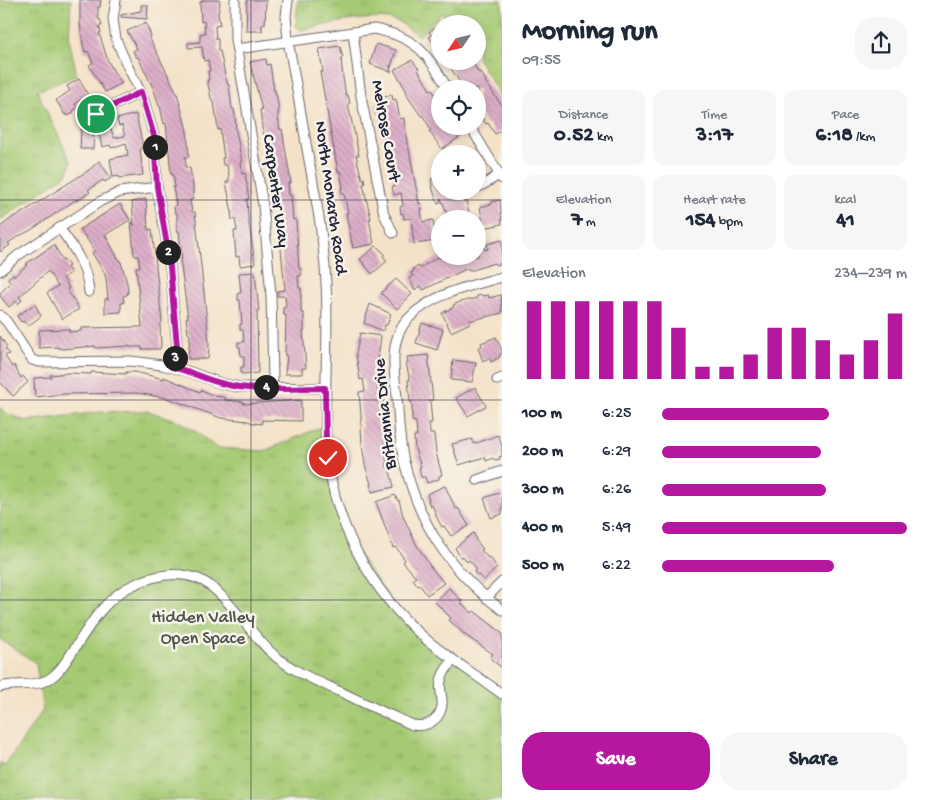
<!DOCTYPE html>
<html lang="en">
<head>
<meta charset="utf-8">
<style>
  :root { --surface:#fff; --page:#f6f6f7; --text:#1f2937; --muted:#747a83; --accent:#b5179e }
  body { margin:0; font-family:"Gochi Hand",sans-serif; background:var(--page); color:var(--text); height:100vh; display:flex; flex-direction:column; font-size:19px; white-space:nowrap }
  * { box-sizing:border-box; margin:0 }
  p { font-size:16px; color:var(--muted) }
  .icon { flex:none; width:28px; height:28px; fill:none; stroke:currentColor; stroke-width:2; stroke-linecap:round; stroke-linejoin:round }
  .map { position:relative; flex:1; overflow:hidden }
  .panel { display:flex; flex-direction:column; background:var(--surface); width:425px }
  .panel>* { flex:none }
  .needle { width:32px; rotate:235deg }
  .buttons { position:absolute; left:431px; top:15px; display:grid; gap:10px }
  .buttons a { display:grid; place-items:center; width:55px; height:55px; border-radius:50%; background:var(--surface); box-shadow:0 2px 8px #0003; font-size:25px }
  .pin { position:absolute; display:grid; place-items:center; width:42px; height:42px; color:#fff; margin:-21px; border:2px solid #fff; border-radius:50%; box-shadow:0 1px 5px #0007 }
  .km { position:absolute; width:25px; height:25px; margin:-12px; border-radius:50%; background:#222; color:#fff; font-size:14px; line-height:25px; text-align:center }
  .round { display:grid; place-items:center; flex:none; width:52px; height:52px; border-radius:20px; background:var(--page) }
  .overview { display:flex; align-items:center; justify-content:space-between; height:85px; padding:0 20px }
  h1 { font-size:28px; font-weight:700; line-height:38px }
  .stats { display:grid; grid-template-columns:repeat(3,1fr); gap:8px; height:85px; padding:5px 20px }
  .stats div { display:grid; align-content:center; border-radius:12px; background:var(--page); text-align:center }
  .stats b { font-size:21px; font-weight:700 }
  .stats small { font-size:14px; font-weight:400 }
  .stats p { font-size:14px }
  .chart { height:140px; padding:10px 20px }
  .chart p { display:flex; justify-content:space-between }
  .chart svg { width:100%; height:90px; margin-top:5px; stroke:var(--accent); stroke-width:6 }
  .primary-button { display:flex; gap:10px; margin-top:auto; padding:10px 20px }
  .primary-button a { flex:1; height:58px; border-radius:20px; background:var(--accent); color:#fff; font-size:20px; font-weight:700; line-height:58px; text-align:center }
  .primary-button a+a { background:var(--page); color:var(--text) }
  ul { padding:0 20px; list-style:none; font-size:16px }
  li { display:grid; grid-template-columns:80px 60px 1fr; align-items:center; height:38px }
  li i { height:12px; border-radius:6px; background:var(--accent) }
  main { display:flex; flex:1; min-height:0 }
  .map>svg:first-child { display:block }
</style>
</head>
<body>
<main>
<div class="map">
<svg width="502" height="800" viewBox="0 0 502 800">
  <defs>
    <pattern id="park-tufts" width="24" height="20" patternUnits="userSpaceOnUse" patternTransform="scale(1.25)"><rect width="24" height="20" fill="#a6ca73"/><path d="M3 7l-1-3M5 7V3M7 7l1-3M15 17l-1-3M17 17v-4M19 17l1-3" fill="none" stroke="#8fad64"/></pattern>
    <pattern id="building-back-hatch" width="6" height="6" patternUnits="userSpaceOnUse" patternTransform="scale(1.25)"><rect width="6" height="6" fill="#ddaec8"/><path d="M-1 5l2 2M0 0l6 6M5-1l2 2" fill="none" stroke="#bd95ad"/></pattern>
  </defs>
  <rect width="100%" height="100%" fill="#f7f3e8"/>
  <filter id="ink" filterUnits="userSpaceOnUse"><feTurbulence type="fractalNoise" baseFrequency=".02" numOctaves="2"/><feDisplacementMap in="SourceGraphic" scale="10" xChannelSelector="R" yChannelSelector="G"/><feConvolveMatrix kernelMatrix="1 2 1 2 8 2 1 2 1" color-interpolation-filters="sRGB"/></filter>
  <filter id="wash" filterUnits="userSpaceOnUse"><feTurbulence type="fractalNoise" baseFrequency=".0096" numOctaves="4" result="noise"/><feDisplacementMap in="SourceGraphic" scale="20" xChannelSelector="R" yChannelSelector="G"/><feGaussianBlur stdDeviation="1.12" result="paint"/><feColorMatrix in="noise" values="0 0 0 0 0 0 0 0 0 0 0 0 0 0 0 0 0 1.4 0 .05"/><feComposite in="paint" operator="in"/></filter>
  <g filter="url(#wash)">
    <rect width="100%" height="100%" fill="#f4e2c8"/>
    <g fill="url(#park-tufts)" stroke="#647657">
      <polygon points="0,0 71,0 69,39 77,75 37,91 71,162 67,174 0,220"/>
      <path d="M298,0H502V99L478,59V24H452L442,13L419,36C413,32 406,26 399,22C376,12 326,25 301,30L296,26Z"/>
      <polygon points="0,407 5,413 25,421 101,412 148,411 178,421 195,431 217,448 264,451 326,425 331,478 355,550 404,618 502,694 502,800 0,800 0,763 5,766 43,710 36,663 0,639"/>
    </g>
    <g id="blocks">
      <g fill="url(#building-back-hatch)">
        <polygon points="80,0 101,0 100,7 98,7 98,19 100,19 102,26 99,26 101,33 99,33 108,61 114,72 122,83 105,92 89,65 93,63 88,51 85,52 83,45 80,24"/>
        <polygon points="202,0 219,0 220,2 218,14 220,25 215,26 216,39 218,39 218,51 220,51 225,75 228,85 229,85 232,109 234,109 235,116 236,131 242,162 240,162 242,174 245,173 249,199 247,199 248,216 255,264 240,266 239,256 236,257 234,231 237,231 235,219 232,220 231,213 232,213 226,182 229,182 229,176 227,165 223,165 222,158 224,158 220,129 218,130 214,102 212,102 207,80 209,80 208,71 210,71 208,60 204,61 202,47 188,48 188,43 200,42 200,34 205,33 204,21 201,22 200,2 202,2"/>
        <polygon points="247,0 266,0 265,24 262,25 262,31 246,31"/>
        <polygon points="141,5 148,5 147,19 121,17 121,15 141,11"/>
        <polygon points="146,23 151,36 149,37 177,93 187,131 189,157 185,157 186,168 190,168 193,186 193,199 190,200 192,212 195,212 205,302 209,344 208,359 188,359 190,335 188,333 187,326 186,318 188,318 180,259 182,259 179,231 177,231 177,213 175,213 174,206 176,205 173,187 175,187 173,174 171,174 166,123 164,124 160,106 159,106 154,90 138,57 136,57 133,51 137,49 127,31"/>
        <polygon points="440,24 440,42 435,45 429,37 431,35 429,32"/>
        <polygon points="376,44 396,50 391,67 390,65 391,72 370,64"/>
        <polygon points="340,46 343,58 341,58 343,78 346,96 348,95 350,103 348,104 359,155 356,155 360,172 362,179 364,178 365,184 363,184 371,219 369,219 374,244 353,248 346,213 348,213 344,193 342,194 341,188 343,188 340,171 338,172 320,72 323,72 319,49"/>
        <polygon points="266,59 267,65 270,64 274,91 275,90 278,104 279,112 278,112 278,118 280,130 282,129 291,183 288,183 289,195 291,195 293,220 296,219 299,269 301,269 301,276 298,276 299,288 301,288 301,313 304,313 304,331 303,331 306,368 302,368 302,374 285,374 287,356 285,356 286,315 284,315 283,308 286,307 285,296 277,296 277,291 285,290 280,239 276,216 278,215 276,204 274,204 270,162 262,127 260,110 262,110 250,62"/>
        <polygon points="412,60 419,69 418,70 430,90 432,89 440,103 440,126 453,126 460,137 442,149 429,131 431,130 423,116 421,116 408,97 406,90 394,70"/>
        <polygon points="452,61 472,61 479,73 481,72 486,81 485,81 502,106 502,130 495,134 488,123 486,124 478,110 478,89 464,89 449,65"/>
        <polygon points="79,79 88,95 75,104 77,108 74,110 73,113 68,116 67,114 65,115 56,100 70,91 67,86"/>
        <polygon points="392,95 393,100 396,99 400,119 404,118 407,144 408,144 419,204 421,203 422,210 421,210 423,222 433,220 436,241 414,244 411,218 404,219 403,213 401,214 400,207 403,206 401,193 394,195 392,187 395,186 388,155 390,155 387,143 385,143 380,114 378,115 376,105 380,104 379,98"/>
        <polygon points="136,114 142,142 142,148 140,148 143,175 119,178 119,176 113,177 110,159 128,155 126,143 111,148 110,145 102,147 98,130 111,129 114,138 125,136 122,125 119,126 117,119"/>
        <polygon points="81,129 94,131 93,149 80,149"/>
        <polygon points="99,161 111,178 105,182 103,180 88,190 90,192 77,201 77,199 31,230 19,236 8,243 10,245 0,252 0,227 16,215 17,216 89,170"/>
        <polygon points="440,176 440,191 456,191 458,197 461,195 464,202 466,201 469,213 455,219 449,219 441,198 440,203 438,204 433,190 431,179"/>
        <polygon points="146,199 148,230 152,229 162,322 160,325 161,346 160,349 142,349 142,347 129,347 129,346 96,348 95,346 62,349 56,347 39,348 39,330 69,329 69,332 81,331 81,328 142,327 136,267 140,267 138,256 135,256 134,254 131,221 134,226 132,202"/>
        <polygon points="500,200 502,224 484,228 480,207 492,204 492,202"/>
        <polygon points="120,204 130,220 105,235 120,262 121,262 127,283 128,291 127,295 123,296 124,303 121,303 121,312 105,313 105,299 108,299 106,278 104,272 92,253 95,251 80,229"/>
        <polygon points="502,240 502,263 496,265 494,263 473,270 469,270 468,268 423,290 420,285 415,290 409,278 413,276 411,273 414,271 413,269 419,266 420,268 438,257 439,258 450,256 452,258 460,256 478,256 478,248 484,247 485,250 488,249 487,244"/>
        <polygon points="54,245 63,261 65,260 69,266 67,267 71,273 63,278 69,288 67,289 79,309 62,319 47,293 58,286 48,271 19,297 22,300 18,304 16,301 9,307 0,296 0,293 11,283 7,279 13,274 14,276 26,266 27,263"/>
        <polygon points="376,246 385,254 383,256 387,261 372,274 360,259"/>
        <polygon points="255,272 259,311 257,311 258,373 241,374 241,367 244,367 244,356 241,356 240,347 238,347 238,342 244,342 243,330 240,330 240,324 242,324 240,300 238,300 238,293 241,293 239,273"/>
        <polygon points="396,279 412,294 397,309 381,293"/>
        <polygon points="482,295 482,296 488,295 489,298 501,295 502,313 469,321 470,323 451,332 442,313 454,307 453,305 460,302 477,298 477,296"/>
        <polygon points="35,304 41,316 28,326 23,321 21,322 17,316"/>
        <polygon points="370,304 391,314 387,325 385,325 383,331 364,323"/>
        <polygon points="422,323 443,329 437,350 416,343"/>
        <polygon points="360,333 381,336 377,366 379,365 380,375 376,376 378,390 380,390 381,396 382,396 383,401 381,401 387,468 389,467 394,487 372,492 370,484 371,484 365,465 362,444 361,428 362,427 359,392 365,391 363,379 360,380 356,354"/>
        <polygon points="0,336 7,347 5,348 9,354 5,356 12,367 14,365 21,378 23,376 28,382 13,396 0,382"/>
        <polygon points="496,337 502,351 502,354 499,355 500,357 491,362 489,358 483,361 478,348 482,346 481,343"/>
        <polygon points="428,355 433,400 430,400 432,423 429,423 430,434 434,434 436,453 442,475 439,476 439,479 427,483 425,477 421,477 419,468 421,467 415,449 414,436 417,436 416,422 412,421 412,402 410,402 408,380 410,380 406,363 408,363 407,357"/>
        <polygon points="453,360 476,363 472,382 451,380"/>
        <polygon points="91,372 126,374 126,372 135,372 164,379 164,377 200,392 201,390 218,397 218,396 226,398 225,400 244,402 243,404 301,400 301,421 262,420 262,424 253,423 248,421 221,418 167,398 137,393 65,394 35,397 34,378 51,377 50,375 68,373 91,374"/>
        <polygon points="475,387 486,406 468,416 456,398"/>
        <polygon points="498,435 502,446 502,456 499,457 500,459 495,460 493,458 486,461 485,457 459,465 452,444 472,439 474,444"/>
        <polygon points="445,486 456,509 458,508 469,526 451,536 444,526 442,527 438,520 432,505 430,506 428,500 429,500 427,494"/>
        <polygon points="502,492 502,514 491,518 484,498"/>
        <polygon points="395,495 398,501 399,500 403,516 416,544 430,566 444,583 427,595 419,584 418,586 413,579 416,577 403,562 405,560 396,547 393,548 376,502"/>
        <polygon points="473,533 476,538 475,539 483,549 481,550 488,558 490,557 497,568 484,580 474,572 476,568 469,560 467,562 463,556 461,558 455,548"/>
        <polygon points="449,588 462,601 460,602 472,613 474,611 502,633 502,668 490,658 493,654 465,635 449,620 451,618 435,602"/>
      </g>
    </g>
  </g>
  <g filter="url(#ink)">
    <use href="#blocks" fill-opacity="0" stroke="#6c656c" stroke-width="1"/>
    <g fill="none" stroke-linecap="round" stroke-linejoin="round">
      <g stroke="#6c656c" stroke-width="11">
        <g id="minor">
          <polyline points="116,0 113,19 116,39 126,63 143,97 154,136 157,187 169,256 177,346 172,367"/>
          <polyline points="235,0 235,39 263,205 271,295 273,378 271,388"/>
          <path d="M288,0L286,16L288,41C295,77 301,113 307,149C315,194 324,238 326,283C329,334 324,387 326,438C329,516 369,591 428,641C452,660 477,676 502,694"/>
          <polyline points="353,32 361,96 384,214 393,233"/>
          <path d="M237,49L374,29C416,37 427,53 448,89"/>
          <polyline points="96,114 141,92"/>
          <polyline points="470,126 502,179"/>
          <polyline points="481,186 499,175"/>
          <path d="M59,228C75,248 87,267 89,292"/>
          <polyline points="0,271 17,256 101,201 120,192 157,187"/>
          <path d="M502,277C470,286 433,293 409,318C388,339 394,371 397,397C399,419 399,444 405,465C421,528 451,571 502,610"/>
          <polyline points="0,315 7,322 32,360 39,362 131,361 162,365 187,371 223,384 239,387 325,388"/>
          <polyline points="497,380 502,378"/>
          <polyline points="477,480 502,471"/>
          <polyline points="486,598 502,582"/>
          <path d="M0,687C14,683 31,687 45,681C57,676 64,664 71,654C87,630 101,603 127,588C148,577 173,570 196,578C224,587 250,635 274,655C294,672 319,682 343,693C366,704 389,715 413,725C428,728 443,718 442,701C442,694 439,688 441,681C442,673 448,667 453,660"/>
        </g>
      </g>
      <use href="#minor" stroke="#fff" stroke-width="9"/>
    </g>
  </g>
  <g fill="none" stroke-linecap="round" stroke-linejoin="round" filter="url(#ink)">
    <g stroke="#fff" stroke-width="10">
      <path id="route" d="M96,114L141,92L154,136L157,187L169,256L177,346L172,367C190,371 206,380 224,384C253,392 295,388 325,388L326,440L328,458"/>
    </g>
    <use href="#route" stroke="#b5179e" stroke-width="6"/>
  </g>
  <path fill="none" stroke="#22223b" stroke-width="1" stroke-opacity="0.55" d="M251,0V800M0,200H502M0,400H502M0,600H502"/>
  <g text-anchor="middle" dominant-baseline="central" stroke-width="5" stroke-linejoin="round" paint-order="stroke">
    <g font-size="18" fill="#22223b" stroke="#f7f3e8">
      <text transform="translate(385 131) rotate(80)">Melrose Court</text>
      <text transform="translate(275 191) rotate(82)">Carpenter Way</text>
      <text transform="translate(330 198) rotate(82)">North Monarch Road</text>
      <text transform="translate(386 414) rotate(-96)">Britannia Drive</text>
    </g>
    <g font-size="18" fill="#4a544c" stroke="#f7f3e8">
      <text x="203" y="618">Hidden Valley<tspan x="203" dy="21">Open Space</tspan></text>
    </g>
  </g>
</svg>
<div class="buttons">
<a><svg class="needle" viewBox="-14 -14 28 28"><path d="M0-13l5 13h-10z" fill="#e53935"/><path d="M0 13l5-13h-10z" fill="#747a83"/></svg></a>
<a><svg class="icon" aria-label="locate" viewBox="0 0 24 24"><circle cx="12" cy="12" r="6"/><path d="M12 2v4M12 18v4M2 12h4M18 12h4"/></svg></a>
<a>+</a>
<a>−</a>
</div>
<div class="pin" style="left:96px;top:114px;background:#1e9e55"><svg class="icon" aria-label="arrive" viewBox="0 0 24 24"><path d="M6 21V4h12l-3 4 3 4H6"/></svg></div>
<div class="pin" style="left:328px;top:458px;background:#d93025"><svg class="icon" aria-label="check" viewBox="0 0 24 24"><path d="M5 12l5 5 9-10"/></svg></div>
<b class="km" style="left:155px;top:147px">1</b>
<b class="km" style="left:168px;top:252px">2</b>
<b class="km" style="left:175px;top:358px">3</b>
<b class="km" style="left:266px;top:387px">4</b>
</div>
<section class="panel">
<div class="overview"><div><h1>Morning run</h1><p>09:55</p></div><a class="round"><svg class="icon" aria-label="share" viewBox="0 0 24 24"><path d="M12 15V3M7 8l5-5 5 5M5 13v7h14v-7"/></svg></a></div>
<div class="stats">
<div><p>Distance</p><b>0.52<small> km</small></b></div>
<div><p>Time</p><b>3:17</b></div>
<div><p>Pace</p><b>6:18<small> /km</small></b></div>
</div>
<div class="stats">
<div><p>Elevation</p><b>7<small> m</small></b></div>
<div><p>Heart rate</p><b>154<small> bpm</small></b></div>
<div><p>kcal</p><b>41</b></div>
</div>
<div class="chart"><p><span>Elevation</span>234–239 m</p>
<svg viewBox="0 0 160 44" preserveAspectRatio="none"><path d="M5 44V6M15 44V6M25 44V6M35 44V6M45 44V6M55 44V6M65 44V19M75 44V38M85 44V38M95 44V32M105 44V19M115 44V19M125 44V25M135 44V32M145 44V25M155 44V12"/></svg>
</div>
<ul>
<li><b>100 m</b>6:25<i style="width:68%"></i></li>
<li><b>200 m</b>6:29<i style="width:65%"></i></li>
<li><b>300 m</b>6:26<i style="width:67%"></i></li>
<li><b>400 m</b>5:49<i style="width:100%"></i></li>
<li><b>500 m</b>6:22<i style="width:70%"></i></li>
</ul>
<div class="primary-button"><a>Save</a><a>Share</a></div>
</section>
</main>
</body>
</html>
